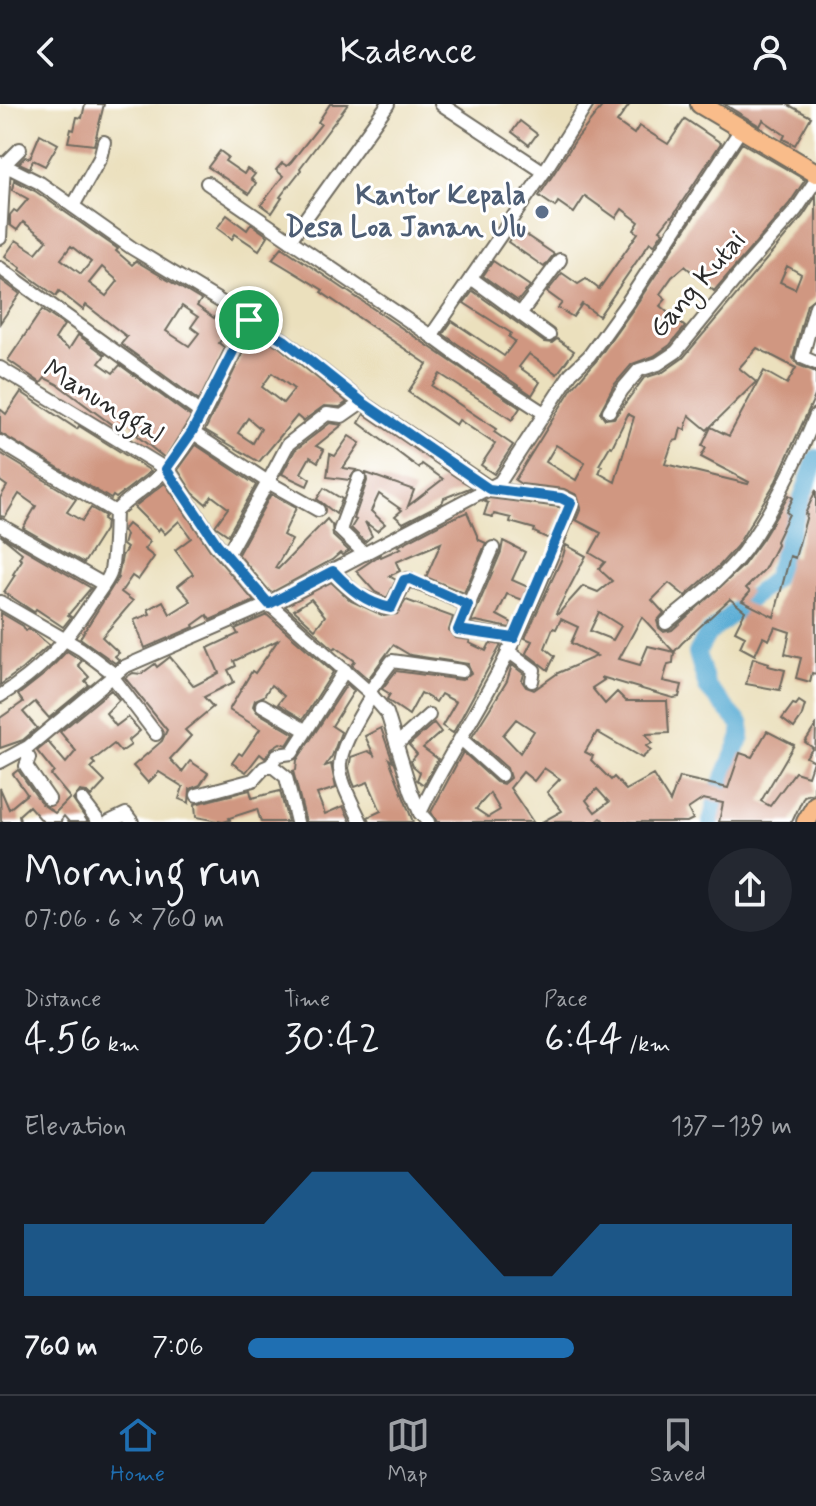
<!DOCTYPE html>
<html lang="en">
<head>
<meta charset="utf-8">
<style>
  :root { --surface:#171b24; --page:#242831; --text:#f1f3f6; --muted:#9ea1a6; --line:#363941; --accent:#1f6fb2 }
  body { margin:0; font-family:Mynerve,sans-serif; background:var(--page); color:var(--text); height:100vh; display:flex; flex-direction:column; font-size:30px; white-space:nowrap }
  * { box-sizing:border-box; margin:0 }
  p { font-size:26px; color:var(--muted) }
  .icon { flex:none; width:44px; height:44px; fill:none; stroke:currentColor; stroke-width:2; stroke-linecap:round; stroke-linejoin:round }
  .map { position:relative; height:718px; overflow:hidden }
  .details { display:flex; flex-direction:column; background:var(--surface); flex:1 }
  .details>* { flex:none }
  .pin { position:absolute; display:grid; place-items:center; width:68px; height:68px; color:#fff; margin:-34px; border:4px solid #fff; border-radius:50%; box-shadow:0 2px 8px #0007 }
  .round { display:grid; place-items:center; flex:none; width:84px; height:84px; border-radius:42px; background:var(--page) }
  .overview { display:flex; align-items:center; justify-content:space-between; height:136px; padding:0 24px }
  h1 { font-size:44px; font-weight:600; line-height:60px }
  .metrics { display:grid; grid-template-columns:repeat(3,1fr); gap:12px; height:136px; padding:8px 24px }
  .metrics div { display:grid; align-content:center }
  .metrics b { font-size:40px; font-weight:600 }
  .metrics small { font-size:22px; font-weight:400 }
  .metrics p { font-size:22px }
  .chart { height:224px; padding:16px 24px }
  .chart p { display:flex; justify-content:space-between }
  .chart svg { width:100%; height:144px; margin-top:8px; fill:var(--accent); opacity:.7 }
  ul { padding:0 24px; list-style:none; font-size:26px }
  li { display:grid; grid-template-columns:128px 96px 1fr; align-items:center; height:60px }
  li i { height:20px; border-radius:10px; background:var(--accent) }
  header { display:flex; justify-content:space-between; align-items:center; height:104px; padding:0 24px; background:var(--surface); font-size:36px; font-weight:600 }
  .tabs { display:flex; justify-content:space-around; align-items:center; height:112px; border-top:2px solid var(--line); background:var(--surface); font-size:22px; color:var(--muted) }
  .tabs a { display:grid; justify-items:center; gap:4px }
  .tabs .selected { color:var(--accent) }
  .map>svg:first-child { display:block }
</style>
</head>
<body>
<header><svg class="icon" aria-label="back" viewBox="0 0 24 24"><path d="M15 5l-7 7 7 7"/></svg>Kadence<svg class="icon" aria-label="person" viewBox="0 0 24 24"><circle cx="12" cy="8" r="4"/><path d="M4 21q1-7 8-7t8 7"/></svg></header>
<div class="map">
<svg width="816" height="718" viewBox="0 0 816 718">
  <rect width="100%" height="100%" fill="#fff"/>
  <filter id="ink" filterUnits="userSpaceOnUse"><feTurbulence type="fractalNoise" baseFrequency=".0125" numOctaves="2"/><feDisplacementMap in="SourceGraphic" scale="16" xChannelSelector="R" yChannelSelector="G"/><feConvolveMatrix kernelMatrix="1 2 1 2 8 2 1 2 1" color-interpolation-filters="sRGB"/></filter>
  <filter id="wash" filterUnits="userSpaceOnUse"><feTurbulence type="fractalNoise" baseFrequency=".006" numOctaves="4" result="noise"/><feDisplacementMap in="SourceGraphic" scale="32" xChannelSelector="R" yChannelSelector="G"/><feGaussianBlur stdDeviation="1.8" result="paint"/><feColorMatrix in="noise" values="0 0 0 0 0 0 0 0 0 0 0 0 0 0 0 0 0 1.4 0 .05"/><feComposite in="paint" operator="in"/></filter>
  <g filter="url(#wash)">
    <rect width="100%" height="100%" fill="#ebe0bd"/>
    <g fill="none" stroke-linecap="round" stroke-linejoin="round">
      <polyline stroke="#58acd4" stroke-width="18" points="711,718 720,683 741,633 741,621 707,583 697,549 707,531 774,475 816,354"/>
    </g>
    <g id="blocks">
      <g fill="#d09781" fill-rule="evenodd">
        <polygon points="85,0 104,0 94,41 68,38 71,25 74,26 77,13 82,14"/>
        <polygon points="330,0 348,0 300,64 301,66 280,93 282,94 272,109 261,101 283,72 276,66 282,59 287,62 291,58 321,20 318,18"/>
        <polygon points="604,0 630,0 617,18 634,30 639,22 668,40 685,15 721,39 672,113 671,112 660,126 663,128 654,141 650,138 599,212 582,200 573,213 558,204 562,199 547,188 562,169 578,180 586,175 599,185 638,129 634,126 639,118 622,105 616,114 585,92 574,109 558,98 555,103 539,92 575,37"/>
        <polygon points="724,0 787,0 811,13 795,41 783,35 785,31 763,16 760,22"/>
        <polygon points="520,17 537,30 529,41 512,28"/>
        <polygon points="40,30 58,40 45,62 33,56 30,64 19,59 25,53 30,54"/>
        <path d="M742,39L805,76L789,100L714,187L685,162L672,173L660,190L666,195L660,202L685,223L670,241L654,252L632,260L614,281L600,308L605,315L614,314L644,274L663,268L683,254L803,112L816,92V193L807,200L793,254L798,261L816,268V290L776,377L737,442L720,461L685,492L669,479L652,496L664,509L657,517L659,524L664,528L672,526L742,463L762,436L789,391L793,394L786,408L789,410L776,437L777,441L764,466L746,484L750,488L742,497L774,513L790,452L795,454L807,411L805,410L816,386V570L812,569L810,578L796,574L801,554L785,550L790,528L775,523L769,536L763,533L755,551L740,543L745,532L735,527L745,507L730,495L682,539L674,548L673,559L668,560L663,577L682,581L679,593L673,594L601,573L604,576L592,584L605,600L617,588L626,597H667L669,629L646,630L652,639L646,642L651,646L642,654L597,628L585,648L593,652L591,656L611,676L614,673L626,686L653,671L670,698L679,673L728,684L740,649L752,653L767,627L794,641L761,697L770,702L795,668L808,672L813,657L806,653L813,644L805,638L816,621L814,689L804,692L792,718H719L723,699L703,695L688,705L693,715L687,718H605L601,714L596,718H542L562,707L547,688L560,675L544,664L534,677L523,668L510,684L533,718H437L431,708L463,648L496,678L503,680L510,674L507,664L472,633L507,577L512,561L524,570L522,577L526,583L534,586L558,569L597,552L571,539L578,523L561,515L556,525L553,524L545,544L555,552L548,566L526,549L532,537L525,534L563,452L566,441L586,452L556,509L558,510L583,482L598,488L612,477L599,465L605,458L590,449L601,429L576,416L581,404L577,391L564,385L521,380L515,376L572,284L596,257L634,204ZM787,162L801,170L795,185L780,178ZM757,244L796,264L787,280L764,267L729,332L711,323L702,342L706,344L701,353L749,378L748,380L665,360L673,337L678,336L681,324L685,326L689,311L707,326L756,278L739,264ZM628,310L634,313L615,378L599,369L602,362L599,361L610,342L612,343ZM556,341L585,359L576,376L546,358ZM599,508L621,522L613,536L590,527ZM642,513L674,548L648,542L640,561L619,555ZM516,615L534,627L520,649L503,631ZM597,685L609,698L595,708L586,696ZM490,689L500,706L488,713L476,705Z"/>
        <polygon points="220,47 228,53 225,57 244,70 247,65 255,70 251,75 256,79 249,90 208,63"/>
        <path d="M14,76L35,87L118,145L116,147L132,161L136,157L201,196L197,202L214,214L219,207L238,218L232,229L228,226L219,239L225,244L199,297L121,240L127,233L86,201L83,206L59,187L56,192L20,166L21,164L5,152L16,136L36,149L47,136L23,118L17,126L10,121V111L14,106L17,108L28,95L12,86ZM71,142L91,158L81,170L61,155ZM102,163L118,177L106,192L89,179ZM182,202L198,213L191,223L199,229L189,242L166,227Z"/>
        <polygon points="227,111 247,126 251,120 268,132 259,146 235,130 232,135 217,124"/>
        <polygon points="517,125 554,150 544,163 508,138"/>
        <polygon points="282,143 520,304 512,316 440,270 432,282 496,325 494,328 513,341 494,370 481,361 495,340 459,316 456,321 408,288 427,260 321,188 323,186 272,155"/>
        <polygon points="493,157 530,182 518,197 483,172"/>
        <polygon points="0,175 20,190 0,219"/>
        <polygon points="473,187 544,238 552,239 557,235 574,247 557,270 529,250 519,263 540,278 532,291 443,230 452,217 504,252 515,237 509,233 511,229 464,199"/>
        <polygon points="42,206 64,221 55,235 69,245 78,231 105,251 99,259 113,269 120,261 191,313 165,354 137,332 141,326 126,316 119,326 57,280 45,274 41,279 8,256"/>
        <path d="M253,228L279,243L347,298L340,303L324,302L303,317L297,312L259,358L205,326ZM272,269L294,285L283,299L262,283ZM248,314L261,325L253,339L238,329Z"/>
        <polygon points="21,288 77,325 79,322 151,367 116,394 113,392 111,395 0,329 0,305 6,310"/>
        <polygon points="364,310 456,373 472,383 444,394 442,399 403,419 395,412 402,406 379,390 371,407 385,420 377,427 365,418 372,432 365,438 351,424 356,416 354,415 367,377 366,369 414,386 408,402 443,375 422,360 419,364 359,319"/>
        <polygon points="330,319 342,321 316,342 324,346 318,358 310,353 301,369 310,375 307,382 282,370 295,346"/>
        <polygon points="349,332 360,339 343,364 356,366 349,376 327,373 330,350 335,352"/>
        <polygon points="196,341 256,381 228,431 215,422 228,404 212,392 206,400 193,389 178,366"/>
        <polygon points="0,349 76,395 67,408 82,417 91,404 105,412 103,415 106,417 105,426 84,459 23,424 36,402 19,390 5,413 0,412 0,394 7,382 0,377"/>
        <polygon points="165,379 210,446 254,497 210,516 207,511 193,521 194,523 145,544 134,516 150,510 148,505 163,497 170,510 191,497 178,482 193,470 175,446 191,434 179,417 165,430 160,424 158,427 134,403"/>
        <polygon points="324,384 342,395 336,410 317,395"/>
        <polygon points="271,390 296,404 283,431 292,436 275,464 278,465 327,415 332,421 333,432 349,447 342,451 340,449 332,456 271,489 238,450"/>
        <polygon points="489,394 559,403 562,404 549,435 534,428 535,425 510,418 511,414 494,410 493,413 484,411 488,399 483,397"/>
        <polygon points="467,408 479,436 486,439 464,489 426,473 441,439 396,458 400,467 389,472 396,476 387,494 375,488 356,467 380,451 381,453 401,444 398,442 444,418"/>
        <polygon points="128,420 150,438 144,445 154,453 138,476 132,472 121,488 133,497 102,533 119,549 115,552 119,556 115,559 80,534 118,474 122,452 127,444 123,441 126,431 123,426"/>
        <polygon points="0,431 91,484 68,511 71,513 63,523 36,505 34,508 4,488 15,471 13,470 22,456 19,454 22,449"/>
        <polygon points="503,437 525,448 512,476 528,483 523,496 507,490 497,511 512,519 510,524 476,517 471,518 501,448"/>
        <path d="M331,478L351,497L384,512L397,510L406,496L453,513L449,526L456,534L470,536L469,539L486,547L490,539L501,541L453,629L442,622L456,598L441,590L436,598L421,589L409,611L390,598L387,595L390,590L382,585L396,567L462,576L471,569L468,560L410,551L393,541L368,575L352,561L355,557L336,543L334,545L285,502ZM311,495L325,512L315,525L294,506Z"/>
        <polygon points="1,509 23,522 26,527 28,525 34,528 49,541 22,565 0,581"/>
        <polygon points="267,511 333,568 303,615 278,600 284,592 271,581 264,592 255,596 253,602 257,608 294,630 287,641 280,639 272,644 265,654 260,650 246,668 232,659 239,649 242,651 260,625 229,606 252,567 255,569 278,536 234,557 236,562 228,566 234,578 204,593 213,603 185,626 191,632 170,655 182,668 190,657 208,669 200,681 190,685 189,699 179,695 183,683 159,668 148,679 133,662 162,637 167,626 125,574 133,569 141,570 155,560 157,563 170,553 194,582 219,569 208,544 238,530 235,525"/>
        <polygon points="67,547 82,557 78,561 89,573 85,577 89,581 49,614 35,598 23,608 37,624 23,636 0,644 0,614 23,598 18,591 46,569"/>
        <polygon points="753,554 769,559 768,562 785,566 780,586 746,580"/>
        <polygon points="347,580 354,587 332,622 341,628 332,652 325,662 331,660 336,684 317,690 325,710 343,702 351,718 306,718 293,667 296,666 297,656"/>
        <polygon points="111,586 119,596 106,609 116,622 128,613 140,627 128,637 131,641 121,648 114,640 92,657 95,660 91,664 105,678 91,693 86,688 80,687 73,696 88,718 69,718 64,712 61,716 62,718 43,718 29,702 19,711 20,718 1,718 0,684 9,705 27,690 13,670 18,666 42,700 55,709 70,694 51,671 54,668 37,647 48,638 66,659 76,647 60,628"/>
        <polygon points="799,597 805,601 801,614 794,624 782,615 793,600 796,601"/>
        <polygon points="434,619 441,628 423,644 438,655 424,681 417,676 420,668 413,662 411,657 417,650 409,641"/>
        <polygon points="381,624 393,658 389,655 413,718 370,718 368,713 381,707 368,678 355,683 352,676 349,664 351,653 368,647 374,651 365,632"/>
        <polygon points="250,686 252,694 280,687 288,718 261,718 257,705 229,714 230,716 223,718 196,713 195,700"/>
      </g>
    </g>
  </g>
  <g filter="url(#ink)">
    <use href="#blocks" fill-opacity="0" stroke="#6e6a5e" stroke-width="2"/>
    <g fill="none" stroke-linecap="round" stroke-linejoin="round">
      <g stroke="#6e6a5e" stroke-width="16">
        <g id="minor">
          <polyline points="388,0 290,136 431,232 544,68 441,0"/>
          <polyline points="0,59 4,61 20,45"/>
          <polyline points="544,68 587,0"/>
          <polyline points="207,79 290,136"/>
          <polyline points="73,102 100,54 104,38"/>
          <polyline points="0,134 4,61 40,79 132,144 284,236 362,298 490,384"/>
          <polyline points="0,164 202,310"/>
          <polyline points="471,174 549,231"/>
          <polyline points="816,202 802,253 816,259"/>
          <polyline points="520,210 560,156"/>
          <polyline points="431,232 476,265 544,309"/>
          <polyline points="0,264 166,365 217,440 269,500 369,588 387,609 411,687 420,709 428,718"/>
          <polyline points="609,307 622,286 639,266 658,260 676,248 743,166 796,106 816,76"/>
          <polyline points="192,328 268,378 227,451"/>
          <polyline points="0,338 115,408"/>
          <polyline points="359,374 340,426 365,450"/>
          <polyline points="318,406 268,378 288,340 327,310 342,312 362,298"/>
          <polyline points="0,421 103,480"/>
          <polyline points="493,444 458,525 514,534"/>
          <polyline points="333,467 355,489 388,504 392,503 407,475 468,501"/>
          <polyline points="0,498 81,545 114,570"/>
          <path d="M666,519C692,497 723,475 744,447C773,406 797,357 816,311"/>
          <polyline points="508,547 534,566 532,577"/>
          <polyline points="112,572 156,630"/>
          <polyline points="369,588 392,557 462,567"/>
          <path d="M0,592C42,566 63,541 90,501C96,491 106,480 110,470C115,451 114,428 115,408C134,388 159,377 176,354C206,313 225,261 249,216"/>
          <polyline points="262,601 305,626"/>
          <polyline points="461,635 501,671"/>
          <polyline points="397,640 429,611"/>
          <polyline points="23,646 29,654 26,662 49,695"/>
          <polyline points="0,658 28,643 124,563 269,500 500,378 571,269 589,252 627,199 741,25"/>
          <polyline points="197,691 253,676 264,664 271,661"/>
          <polyline points="82,696 99,718"/>
          <path d="M420,709C444,657 477,610 503,559C528,508 551,455 572,402L570,397L561,394L489,385"/>
          <polyline points="109,718 126,710 132,718"/>
          <polyline points="297,718 286,673 271,661 277,651 292,649 345,566"/>
          <path d="M361,718C354,702 342,683 340,665C338,645 362,609 372,591"/>
        </g>
      </g>
      <g stroke="#6e6a5e" stroke-width="22">
        <g id="highway">
          <polyline points="700,0 816,69"/>
          <polyline points="806,718 816,701"/>
        </g>
      </g>
      <use href="#minor" stroke="#fff" stroke-width="12"/>
      <use href="#highway" stroke="#f9bc8a" stroke-width="18"/>
    </g>
  </g>
  <g fill="none" stroke-linecap="round" stroke-linejoin="round" filter="url(#ink)">
    <g stroke="#fff" stroke-width="16">
      <path id="route" d="M249,216L284,236L362,298L489,385L561,394L571,399L514,534L458,526L468,501L410,475L404,476L391,504C366,499 350,485 333,467L269,500L217,440L166,365L192,328Z"/>
    </g>
    <use href="#route" stroke="#1f6fb2" stroke-width="10"/>
  </g>
  <circle fill="#5c6f8a" stroke="#fff" stroke-width="3" cx="542" cy="108" r="8"/>
  <g text-anchor="middle" dominant-baseline="central" stroke-width="6" stroke-linejoin="round" paint-order="stroke">
    <g font-size="28" font-weight="bold" fill="#4e5e75" stroke="#fff" text-anchor="end">
      <text x="526" y="92">Kantor Kepala<tspan x="526" dy="32">Desa Loa Janan Ulu</tspan></text>
    </g>
    <g font-size="28" fill="#2b2b2b" stroke="#fff">
      <text transform="translate(698 181) rotate(-49)">Gang Kutai</text>
      <text transform="translate(103 298) rotate(31)">Manunggal</text>
    </g>
  </g>
</svg>
<div class="pin" style="left:249px;top:216px;background:#1e9e55"><svg class="icon" aria-label="arrive" viewBox="0 0 24 24"><path d="M6 21V4h12l-3 4 3 4H6"/></svg></div>
</div>
<section class="details">
<div class="overview"><div><h1>Morning run</h1><p>07:06 · 6 × 760 m</p></div><a class="round"><svg class="icon" aria-label="share" viewBox="0 0 24 24"><path d="M12 15V3M7 8l5-5 5 5M5 13v7h14v-7"/></svg></a></div>
<div class="metrics">
<div><p>Distance</p><b>4.56<small> km</small></b></div>
<div><p>Time</p><b>30:42</b></div>
<div><p>Pace</p><b>6:44<small> /km</small></b></div>
</div>
<div class="chart"><p><span>Elevation</span>137–139 m</p>
<svg viewBox="0 0 160 44" preserveAspectRatio="none"><path d="M0 44V22L10 22L20 22L30 22L40 22L50 22L60 6L70 6L80 6L90 22L100 38L110 38L120 22L130 22L140 22L150 22L160 22V44z"/></svg>
</div>
<ul>
<li><b>760 m</b>7:06<i style="width:60%"></i></li>
</ul>
</section>
<nav class="tabs">
<a class="selected"><svg class="icon" aria-label="home" viewBox="0 0 24 24"><path d="M3 11l9-7 9 7M6 9v11h12V9"/></svg>Home</a>
<a><svg class="icon" aria-label="map" viewBox="0 0 24 24"><path d="M3 6l6-2 6 2 6-2v14l-6 2-6-2-6 2zM9 4v14M15 6v14"/></svg>Map</a>
<a><svg class="icon" aria-label="saved" viewBox="0 0 24 24"><path d="M7 4h10v16l-5-4-5 4z"/></svg>Saved</a>
</nav>
</body>
</html>
